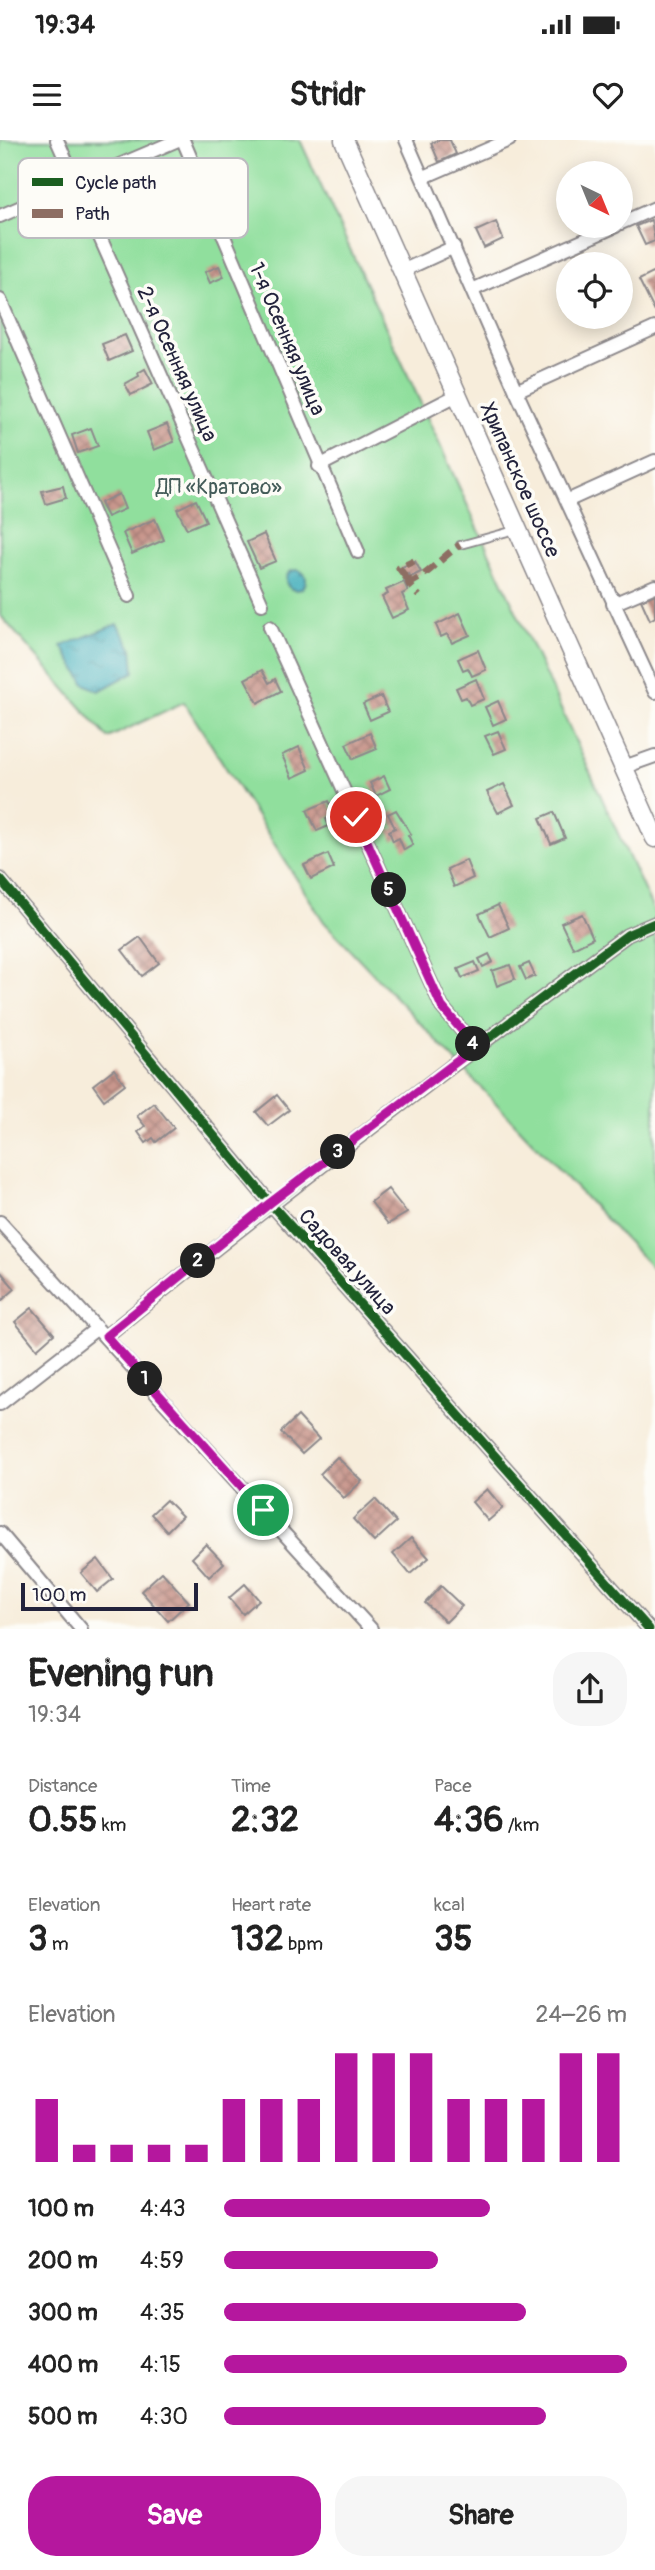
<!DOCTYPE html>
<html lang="en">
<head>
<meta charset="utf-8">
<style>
  :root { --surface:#fff; --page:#f6f6f6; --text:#222; --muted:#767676; --accent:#b5179e }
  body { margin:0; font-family:Pangolin,sans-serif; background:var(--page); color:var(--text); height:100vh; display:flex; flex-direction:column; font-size:26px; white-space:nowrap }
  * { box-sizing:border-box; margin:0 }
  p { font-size:23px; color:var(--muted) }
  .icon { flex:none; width:38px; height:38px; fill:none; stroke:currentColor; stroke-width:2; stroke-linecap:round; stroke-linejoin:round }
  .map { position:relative; height:1489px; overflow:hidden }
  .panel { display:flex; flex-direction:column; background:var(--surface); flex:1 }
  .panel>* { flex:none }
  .needle { width:46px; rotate:137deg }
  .fabs { position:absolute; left:556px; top:21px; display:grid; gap:14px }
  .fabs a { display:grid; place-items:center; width:77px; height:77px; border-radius:50%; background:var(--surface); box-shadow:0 4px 18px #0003; font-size:35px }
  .scale { position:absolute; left:21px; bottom:18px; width:177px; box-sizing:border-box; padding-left:7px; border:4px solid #22223b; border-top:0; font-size:19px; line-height:24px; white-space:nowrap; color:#22223b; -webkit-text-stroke:5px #fdfcf7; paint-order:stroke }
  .pin { position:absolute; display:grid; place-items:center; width:60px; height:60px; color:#fff; margin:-30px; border:4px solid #fff; border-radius:50%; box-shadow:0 2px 7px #0007 }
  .km { position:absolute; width:35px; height:35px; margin:-18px; border-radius:50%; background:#222; color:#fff; font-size:19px; line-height:35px; text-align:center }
  .round { display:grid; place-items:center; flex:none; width:74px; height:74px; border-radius:28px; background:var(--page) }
  .overview { display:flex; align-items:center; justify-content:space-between; height:119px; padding:0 28px }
  h1 { font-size:38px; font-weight:800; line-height:52px }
  .figures { display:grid; grid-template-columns:repeat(3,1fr); gap:10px; height:119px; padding:7px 28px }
  .figures div { display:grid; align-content:center }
  .figures b { font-size:35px; font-weight:800 }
  .figures small { font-size:19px; font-weight:400 }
  .figures p { font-size:19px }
  .chart { height:196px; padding:14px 28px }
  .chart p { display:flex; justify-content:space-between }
  .chart svg { width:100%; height:126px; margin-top:7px; stroke:var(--accent); stroke-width:6 }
  .primary-button { display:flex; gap:14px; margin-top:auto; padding:14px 28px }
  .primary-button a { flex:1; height:80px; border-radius:28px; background:var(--accent); color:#fff; font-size:28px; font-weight:800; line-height:80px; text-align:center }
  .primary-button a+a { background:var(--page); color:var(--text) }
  ul { padding:0 28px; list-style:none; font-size:23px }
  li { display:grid; grid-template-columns:112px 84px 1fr; align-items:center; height:52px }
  li i { height:18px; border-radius:9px; background:var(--accent) }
  .status { display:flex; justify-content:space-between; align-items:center; height:49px; padding:0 35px; background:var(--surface); direction:ltr }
  .status svg { height:19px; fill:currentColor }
  header { display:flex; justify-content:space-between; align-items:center; height:91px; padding:0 28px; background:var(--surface); font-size:32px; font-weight:800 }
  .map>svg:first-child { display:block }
</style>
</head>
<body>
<div class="status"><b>19:34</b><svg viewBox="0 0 49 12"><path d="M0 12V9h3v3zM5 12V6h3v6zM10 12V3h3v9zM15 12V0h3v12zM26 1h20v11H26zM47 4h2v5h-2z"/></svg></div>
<header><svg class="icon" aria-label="menu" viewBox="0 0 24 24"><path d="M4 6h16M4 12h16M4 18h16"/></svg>Stridr<svg class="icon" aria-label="heart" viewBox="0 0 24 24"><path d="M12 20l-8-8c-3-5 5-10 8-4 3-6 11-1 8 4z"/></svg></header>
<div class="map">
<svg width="655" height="1489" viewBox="0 0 655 1489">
  <defs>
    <pattern id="water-ripples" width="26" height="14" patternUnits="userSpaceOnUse" patternTransform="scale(1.75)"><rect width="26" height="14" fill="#3faebb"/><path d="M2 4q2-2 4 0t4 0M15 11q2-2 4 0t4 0" fill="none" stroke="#348d99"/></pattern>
    <pattern id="building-cross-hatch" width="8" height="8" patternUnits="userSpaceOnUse" patternTransform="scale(1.75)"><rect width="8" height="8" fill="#c9978d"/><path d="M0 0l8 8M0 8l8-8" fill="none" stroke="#a37b74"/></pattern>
  </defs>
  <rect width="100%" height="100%" fill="#fdfcf7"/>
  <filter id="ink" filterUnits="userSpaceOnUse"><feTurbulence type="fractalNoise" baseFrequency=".0143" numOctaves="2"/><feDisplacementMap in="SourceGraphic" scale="14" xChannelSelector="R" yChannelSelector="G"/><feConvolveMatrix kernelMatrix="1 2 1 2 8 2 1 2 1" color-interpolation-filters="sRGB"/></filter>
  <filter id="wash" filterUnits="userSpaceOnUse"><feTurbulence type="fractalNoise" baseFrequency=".00686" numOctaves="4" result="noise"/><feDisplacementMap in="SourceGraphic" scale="28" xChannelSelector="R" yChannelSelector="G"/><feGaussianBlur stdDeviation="1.57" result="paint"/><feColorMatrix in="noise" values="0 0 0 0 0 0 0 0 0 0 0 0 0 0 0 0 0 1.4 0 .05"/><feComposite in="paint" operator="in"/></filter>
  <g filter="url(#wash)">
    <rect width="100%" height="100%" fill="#f7eddb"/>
    <polygon fill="#90df9d" stroke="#59806c" stroke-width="2" points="0,0 300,0 655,774 655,1131 324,782 184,562 108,598 0,475"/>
    <g fill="url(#water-ripples)" stroke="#30687b" stroke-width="2">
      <circle cx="296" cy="440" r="10"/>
      <polygon points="117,484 132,508 134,532 99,551 85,544 62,506"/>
    </g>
    <g id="blocks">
      <g fill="url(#building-cross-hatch)">
        <polygon points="439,0 450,0 456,14 439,22 431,3"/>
        <polygon points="651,80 655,101 645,105 636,86"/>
        <polygon points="496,82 503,99 484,108 476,91"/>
        <polygon points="219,126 224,137 210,143 205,132"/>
        <polygon points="655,132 655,172 639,140"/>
        <polygon points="125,195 132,211 109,221 102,204"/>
        <polygon points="145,229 153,244 131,255 125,244 139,236 138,233"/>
        <polygon points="167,284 174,302 154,310 147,292"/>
        <polygon points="91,288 98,306 78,313 72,295"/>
        <polygon points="63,346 66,358 46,364 42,351"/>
        <polygon points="119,354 125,369 107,377 100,363"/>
        <polygon points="196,360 206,381 187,389 177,369"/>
        <polygon points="155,379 164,400 132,414 123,393"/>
        <polygon points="264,394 276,421 259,428 247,402"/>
        <polygon points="415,421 421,432 411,437 409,434 405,436 400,428"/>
        <polygon points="404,442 408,451 402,454 409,470 392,478 382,457 388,454 386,450"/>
        <polygon points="655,454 655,477 650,480 641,460"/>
        <polygon points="460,473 470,495 452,503 447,494 441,497 436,485"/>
        <polygon points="478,510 486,530 472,536 468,528 463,530 458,519"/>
        <polygon points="262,530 269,543 275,539 281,551 258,563 245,539"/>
        <polygon points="476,539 484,559 470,565 466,557 461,559 456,548"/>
        <polygon points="381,556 388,572 370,580 363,564"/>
        <polygon points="498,561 506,579 493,585 485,567"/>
        <polygon points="498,591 506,609 494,614 485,596"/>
        <polygon points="370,593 377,609 353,619 346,604"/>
        <polygon points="299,607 309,630 292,638 282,615"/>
        <polygon points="384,636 390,649 376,656 370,643"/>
        <polygon points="504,644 514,665 498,673 487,652"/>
        <polygon points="329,661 335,675 326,679 329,686 317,691 307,670"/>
        <polygon points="396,670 411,694 408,695 413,705 404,710 399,698 393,701 389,691 395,688 388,674"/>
        <polygon points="554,672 565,698 551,704 540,678"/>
        <polygon points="328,714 334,728 311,739 304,725"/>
        <polygon points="466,720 473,738 454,747 447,729"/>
        <polygon points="498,765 509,788 490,797 479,774"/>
        <polygon points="582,774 593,798 573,808 561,783"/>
        <polygon points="140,797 159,823 142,836 122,810"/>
        <polygon points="489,814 493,822 483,827 479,819"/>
        <polygon points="475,822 479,831 462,838 458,829"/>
        <polygon points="529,823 535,836 526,840 520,827"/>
        <polygon points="510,825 515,839 497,846 492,831"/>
        <polygon points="114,929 125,944 104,960 93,945"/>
        <polygon points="277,955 289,970 268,986 256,972"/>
        <polygon points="154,963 174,988 156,1002 153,998 146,1003 138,992 145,986 137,976"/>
        <polygon points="388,1049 407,1073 388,1084 371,1062"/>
        <polygon points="0,1131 15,1149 0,1162"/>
        <polygon points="32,1168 54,1194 37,1209 15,1182"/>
        <polygon points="298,1276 319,1299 302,1314 281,1292"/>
        <polygon points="337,1317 362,1341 344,1358 320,1334"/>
        <polygon points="487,1349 503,1368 488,1381 472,1362"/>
        <polygon points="375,1359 396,1382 374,1402 353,1379"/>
        <polygon points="166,1360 182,1376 167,1391 151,1374"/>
        <polygon points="411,1398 429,1418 410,1434 393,1414"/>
        <polygon points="206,1404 224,1423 209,1437 192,1418"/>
        <polygon points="98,1419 113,1439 97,1452 81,1433"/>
        <polygon points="162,1432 189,1462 168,1481 141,1451"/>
        <polygon points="245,1444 259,1460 243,1474 229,1458"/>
        <polygon points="441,1446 462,1466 446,1482 425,1463"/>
      </g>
    </g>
  </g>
  <g filter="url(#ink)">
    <use href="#blocks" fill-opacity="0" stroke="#8c888b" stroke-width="2"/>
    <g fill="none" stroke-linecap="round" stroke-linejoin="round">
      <g stroke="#8c888b" stroke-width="10">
        <polyline id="lane" points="460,405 515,390"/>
      </g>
      <g stroke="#8c888b" stroke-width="16">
        <g id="street">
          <polyline points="57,0 262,464"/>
          <polyline points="183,0 358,412"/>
          <polyline points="406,0 516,251 655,552"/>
          <polyline points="424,37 509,0"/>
          <polyline points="0,76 178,0"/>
          <polyline points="621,83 655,68"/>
          <polyline points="402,131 454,107"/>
          <polyline points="472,150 616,86"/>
          <polyline points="0,160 129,456"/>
          <polyline points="516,251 655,188"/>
          <polyline points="319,326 457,255"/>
          <polyline points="569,360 655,321"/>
          <polyline points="613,464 655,446"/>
          <polyline points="270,487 442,867 476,907"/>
          <polyline points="624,627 655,616"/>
          <polyline points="0,739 270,1063 649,1489"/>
          <polyline points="0,1082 371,1489"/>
          <path d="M106,1196C277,1058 451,925 627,795L655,783"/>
          <polyline points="0,1264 96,1189"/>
          <polyline points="0,1393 81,1489"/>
        </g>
      </g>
      <g stroke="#8c888b" stroke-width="21">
        <polyline id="secondary" points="344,0 655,698"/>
      </g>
      <use href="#lane" stroke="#fff" stroke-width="6"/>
      <use href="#street" stroke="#fff" stroke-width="12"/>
      <use href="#secondary" stroke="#fff" stroke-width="18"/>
      <g stroke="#8d6e63" stroke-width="7" stroke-dasharray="14 7" stroke-linecap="butt">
        <polyline points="408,436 409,444 419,456"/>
        <polyline points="407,439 399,428 414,421"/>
        <path d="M406,445C427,437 441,417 460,405"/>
      </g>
      <g stroke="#fdfcf7" stroke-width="13">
        <g id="cycleway">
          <polyline points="0,739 270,1063 649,1489"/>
          <path d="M106,1196C277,1058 451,925 627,795L655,783"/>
        </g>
      </g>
      <use href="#cycleway" stroke="#1b5e20" stroke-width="9"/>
    </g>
  </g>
  <g fill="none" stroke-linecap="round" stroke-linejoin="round" filter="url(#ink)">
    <g stroke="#fff" stroke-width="14">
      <polyline id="route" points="263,1370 106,1196 270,1063 476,907 442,867 356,677"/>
    </g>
    <use href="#route" stroke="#b5179e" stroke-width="9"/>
  </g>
  <g text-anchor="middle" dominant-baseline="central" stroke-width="7" stroke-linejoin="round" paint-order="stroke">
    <g font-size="21" fill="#22223b" stroke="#fdfcf7">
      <text transform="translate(287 199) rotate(67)">1-я Осенняя улица</text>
      <text transform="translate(177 224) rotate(66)">2-я Осенняя улица</text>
      <text transform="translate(520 340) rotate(66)">Хрипанское шоссе</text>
      <text transform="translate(347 1122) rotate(48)">Садовая улица</text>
    </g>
    <g font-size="21" fill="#435b58" stroke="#fdfcf7">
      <text x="219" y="347">ДП «Кратово»</text>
    </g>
  </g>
  <rect x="18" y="18" width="230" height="80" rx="10" fill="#fdfcf7" stroke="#bbbbbf" stroke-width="2"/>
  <rect x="32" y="38" width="31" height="8" fill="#1b5e20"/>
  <rect x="32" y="69" width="31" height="9" fill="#8d6e63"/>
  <g font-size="19" fill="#22223b">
    <text x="75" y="49">Cycle path</text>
    <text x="75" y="80">Path</text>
  </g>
</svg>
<div class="fabs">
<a><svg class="needle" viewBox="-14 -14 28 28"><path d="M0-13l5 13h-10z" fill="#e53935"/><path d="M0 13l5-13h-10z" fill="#767676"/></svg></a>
<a><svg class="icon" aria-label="locate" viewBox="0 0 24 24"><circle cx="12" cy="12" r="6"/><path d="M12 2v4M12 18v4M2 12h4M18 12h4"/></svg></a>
</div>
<div class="scale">100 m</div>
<div class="pin" style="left:263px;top:1370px;background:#1e9e55"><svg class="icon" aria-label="arrive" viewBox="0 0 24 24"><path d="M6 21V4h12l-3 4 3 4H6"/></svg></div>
<div class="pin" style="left:356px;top:677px;background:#d93025"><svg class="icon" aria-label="check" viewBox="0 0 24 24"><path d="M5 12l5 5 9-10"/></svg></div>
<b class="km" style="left:145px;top:1239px">1</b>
<b class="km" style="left:198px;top:1121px">2</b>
<b class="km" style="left:338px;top:1012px">3</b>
<b class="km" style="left:473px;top:904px">4</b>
<b class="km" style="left:389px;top:750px">5</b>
</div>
<section class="panel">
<div class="overview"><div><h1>Evening run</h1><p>19:34</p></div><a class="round"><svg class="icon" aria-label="share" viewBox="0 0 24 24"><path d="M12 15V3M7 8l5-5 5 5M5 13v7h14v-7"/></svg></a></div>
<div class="figures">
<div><p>Distance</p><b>0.55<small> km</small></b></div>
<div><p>Time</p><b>2:32</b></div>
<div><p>Pace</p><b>4:36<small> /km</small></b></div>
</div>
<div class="figures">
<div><p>Elevation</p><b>3<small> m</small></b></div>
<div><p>Heart rate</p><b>132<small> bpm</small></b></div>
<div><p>kcal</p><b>35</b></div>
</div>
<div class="chart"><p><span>Elevation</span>24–26 m</p>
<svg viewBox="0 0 160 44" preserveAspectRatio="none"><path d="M5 44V22M15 44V38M25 44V38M35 44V38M45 44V38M55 44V22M65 44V22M75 44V22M85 44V6M95 44V6M105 44V6M115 44V22M125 44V22M135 44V22M145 44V6M155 44V6"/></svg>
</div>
<ul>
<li><b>100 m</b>4:43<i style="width:66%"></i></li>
<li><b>200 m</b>4:59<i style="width:53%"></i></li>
<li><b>300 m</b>4:35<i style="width:75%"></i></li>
<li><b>400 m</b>4:15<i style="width:100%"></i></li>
<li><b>500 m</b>4:30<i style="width:80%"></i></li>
</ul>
<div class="primary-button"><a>Save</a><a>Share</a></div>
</section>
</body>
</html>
